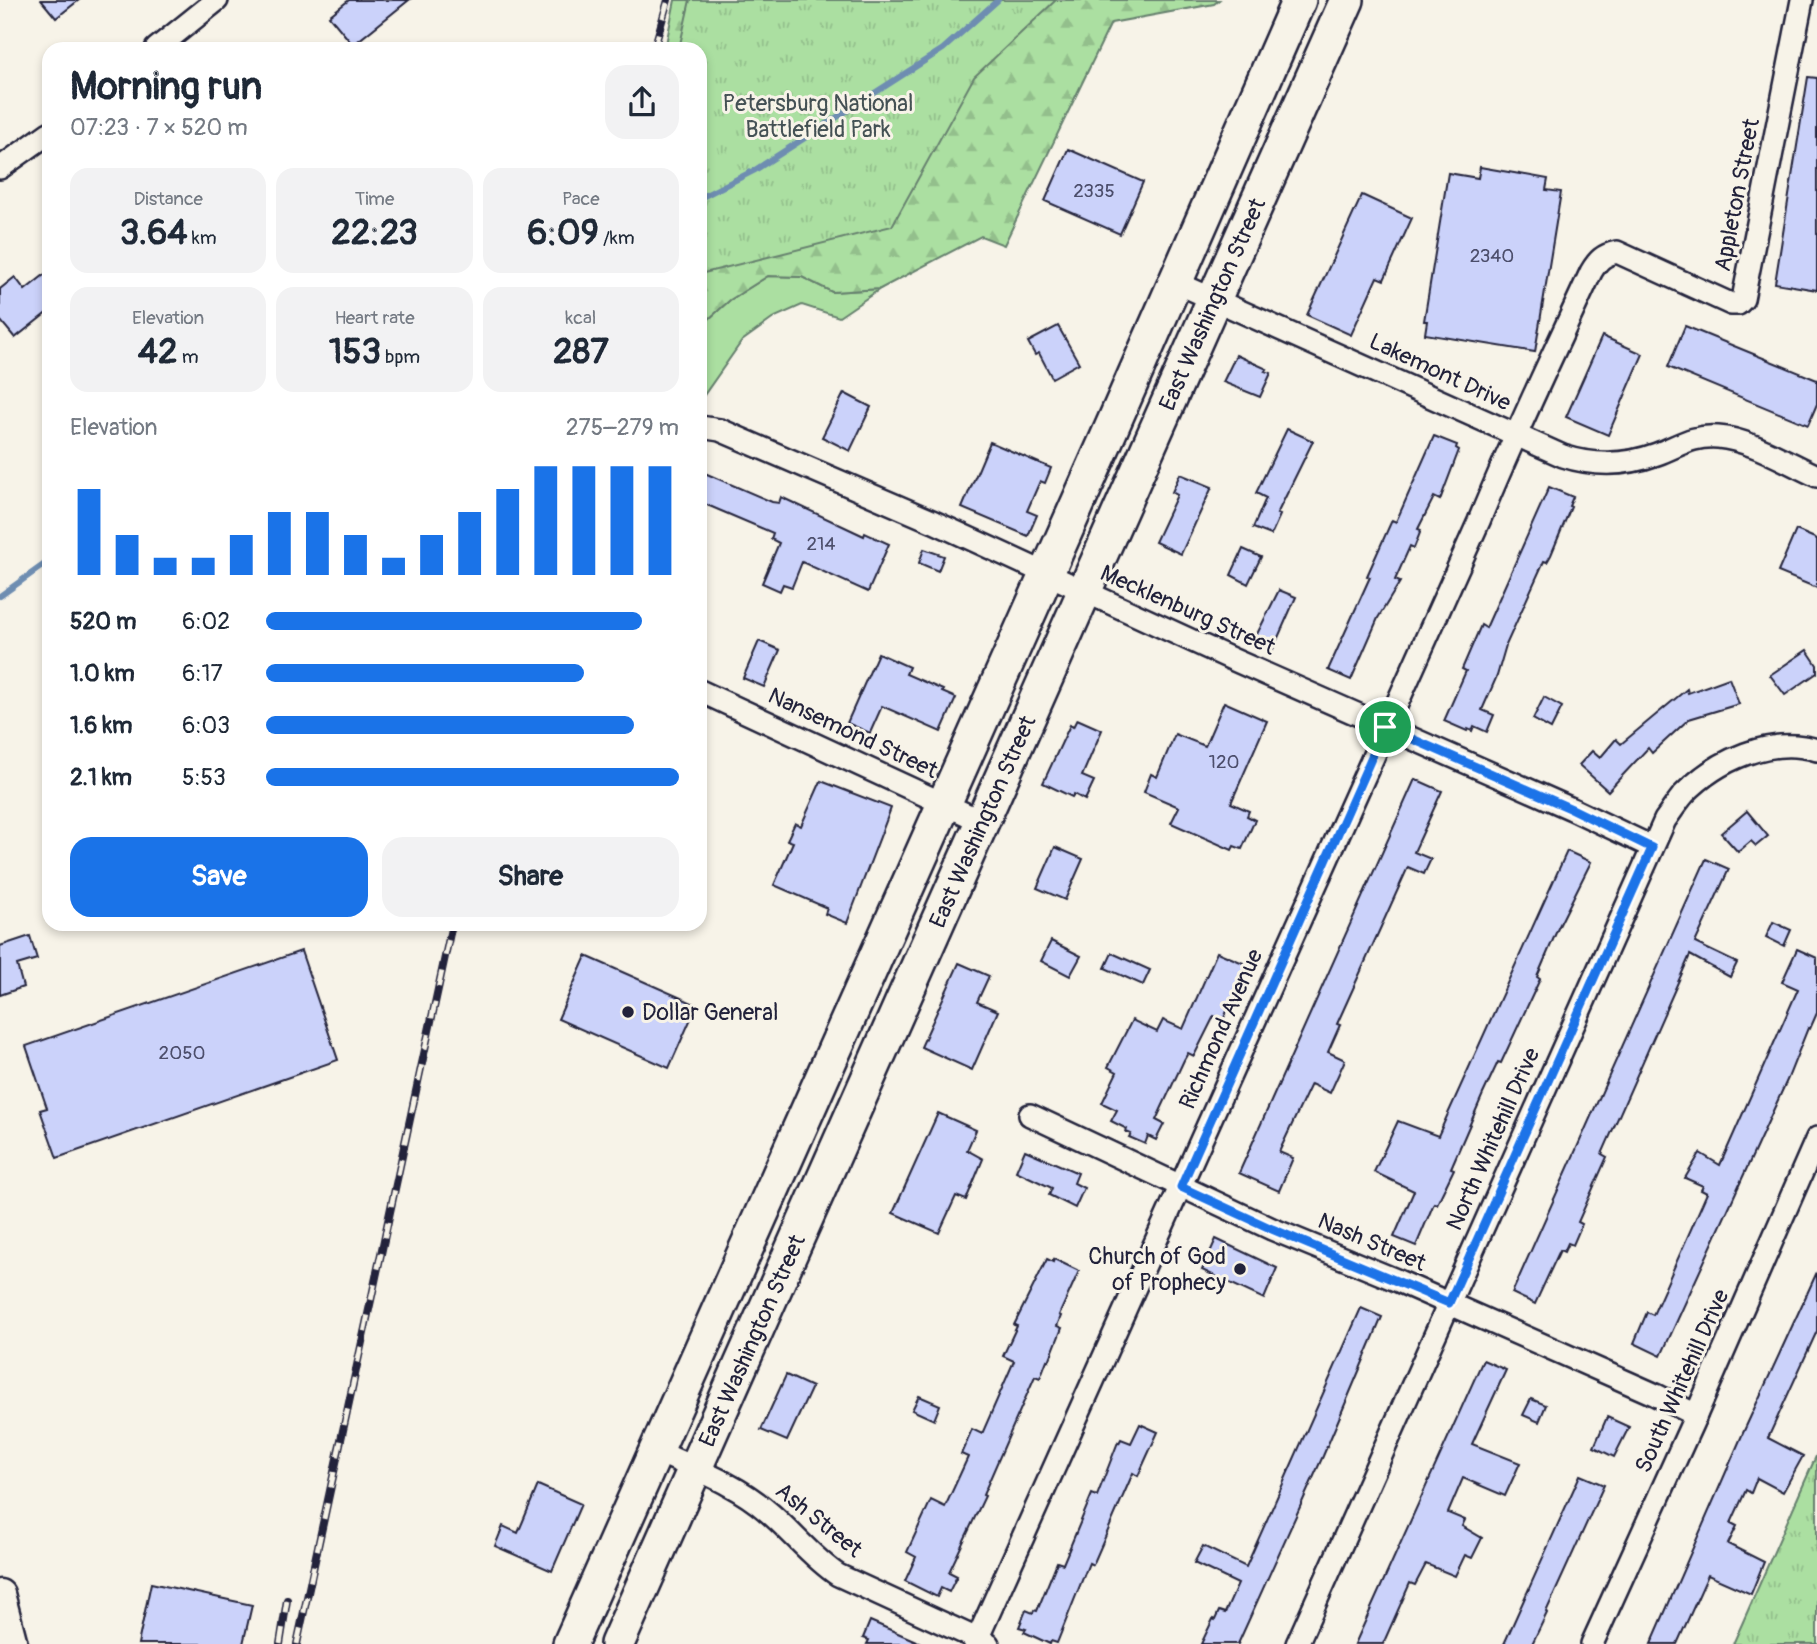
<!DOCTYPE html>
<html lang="en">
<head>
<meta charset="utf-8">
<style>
  :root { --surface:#fff; --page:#f2f2f3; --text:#1f2937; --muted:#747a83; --accent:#1a73e8 }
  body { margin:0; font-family:Pangolin,sans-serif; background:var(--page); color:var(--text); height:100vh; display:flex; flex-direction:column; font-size:26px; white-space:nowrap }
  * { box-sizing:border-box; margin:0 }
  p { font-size:23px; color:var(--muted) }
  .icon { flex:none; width:38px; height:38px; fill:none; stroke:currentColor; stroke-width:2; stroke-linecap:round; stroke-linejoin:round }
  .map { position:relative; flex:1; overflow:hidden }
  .details { position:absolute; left:42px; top:42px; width:665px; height:889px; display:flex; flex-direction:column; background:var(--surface); border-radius:21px; box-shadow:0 4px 10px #0003 }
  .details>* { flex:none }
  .pin { position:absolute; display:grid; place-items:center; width:60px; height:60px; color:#fff; margin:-30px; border:4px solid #fff; border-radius:50%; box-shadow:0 2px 7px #0007 }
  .round { display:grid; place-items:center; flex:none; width:74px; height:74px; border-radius:21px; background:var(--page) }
  .headline { display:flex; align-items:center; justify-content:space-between; height:119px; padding:0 28px }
  h1 { font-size:38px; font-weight:700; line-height:52px }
  .stats { display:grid; grid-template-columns:repeat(3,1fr); gap:10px; height:119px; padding:7px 28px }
  .stats div { display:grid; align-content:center; border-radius:18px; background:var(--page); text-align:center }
  .stats b { font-size:35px; font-weight:700 }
  .stats small { font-size:19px; font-weight:400 }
  .stats p { font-size:19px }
  .chart { height:196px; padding:14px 28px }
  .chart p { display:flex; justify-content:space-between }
  .chart svg { width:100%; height:126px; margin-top:7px; stroke:var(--accent); stroke-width:6 }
  .button { display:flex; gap:14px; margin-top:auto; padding:14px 28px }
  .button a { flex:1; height:80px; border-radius:21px; background:var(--accent); color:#fff; font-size:28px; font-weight:700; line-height:80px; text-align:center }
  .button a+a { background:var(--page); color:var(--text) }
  ul { padding:0 28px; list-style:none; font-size:23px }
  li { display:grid; grid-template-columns:112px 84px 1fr; align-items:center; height:52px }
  li i { height:18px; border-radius:9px; background:var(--accent) }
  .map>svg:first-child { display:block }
</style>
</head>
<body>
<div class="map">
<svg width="1817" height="1644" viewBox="0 0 1817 1644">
  <defs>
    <pattern id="forest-firs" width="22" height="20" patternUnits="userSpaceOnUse" patternTransform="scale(1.75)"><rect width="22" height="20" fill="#abdfa1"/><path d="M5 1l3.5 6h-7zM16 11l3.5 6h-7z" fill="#93bf8c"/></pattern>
    <pattern id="park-tufts" width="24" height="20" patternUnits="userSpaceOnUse" patternTransform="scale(1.75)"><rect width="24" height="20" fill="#abdfa1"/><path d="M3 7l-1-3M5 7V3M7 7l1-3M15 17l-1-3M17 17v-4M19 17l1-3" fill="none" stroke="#93bf8c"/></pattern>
  </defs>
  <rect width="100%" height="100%" fill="#f7f3e8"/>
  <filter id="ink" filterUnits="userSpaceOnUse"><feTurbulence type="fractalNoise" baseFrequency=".0143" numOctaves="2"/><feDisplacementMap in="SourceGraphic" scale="14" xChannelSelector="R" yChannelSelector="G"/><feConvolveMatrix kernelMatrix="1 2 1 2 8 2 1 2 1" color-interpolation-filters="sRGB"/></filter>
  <g filter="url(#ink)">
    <polygon fill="#abdfa1" stroke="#66806e" stroke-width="2" points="768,276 802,277 832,292 880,289 839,317 802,305 775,317 742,341 704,395 700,394 700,327 730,300"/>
    <polygon fill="url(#forest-firs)" stroke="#66806e" stroke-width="2" points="675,0 1219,0 1214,4 1111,23 1004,245 981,236 880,289 832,292 802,277 768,276 730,300 700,327 700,49 665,49"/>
    <g fill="url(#park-tufts)" stroke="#66806e" stroke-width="2">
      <polygon points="690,0 1056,0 974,77 892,226 700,274 700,49 679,49"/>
      <polygon points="1817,1454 1817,1644 1733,1644 1742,1624"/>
    </g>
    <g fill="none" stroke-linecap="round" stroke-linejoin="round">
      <g stroke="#6e8db1" stroke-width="6">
        <polyline points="700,198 755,170 943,49 998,0"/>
        <polyline points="0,596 49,561"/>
      </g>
    </g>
    <g fill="#cbd2fa" stroke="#22223b" stroke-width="2">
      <polygon points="41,0 79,0 56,18"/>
      <polygon points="349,0 409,0 353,45 329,16"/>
      <polygon points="1808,77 1817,78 1817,290 1775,283"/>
      <polygon points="1068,149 1143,182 1120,234 1045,201"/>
      <polygon points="1480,167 1548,179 1546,190 1561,192 1535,352 1425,334 1427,321 1424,321 1448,173 1478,178"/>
      <polygon points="1362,195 1412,218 1384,280 1377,277 1351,335 1307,315"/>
      <polygon points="49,271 49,311 15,338 0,320 0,289 15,277 25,290"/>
      <polygon points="1058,326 1079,363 1052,378 1039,353 1035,355 1028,342"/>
      <polygon points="1685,326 1817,380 1817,404 1808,425 1668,367"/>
      <polygon points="1602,336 1643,354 1608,435 1566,417"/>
      <polygon points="1236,355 1267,369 1265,371 1271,373 1260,397 1223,382"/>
      <polygon points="844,393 871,407 850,451 822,437"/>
      <polygon points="1287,429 1313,441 1277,514 1280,515 1271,535 1253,528 1266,498 1256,493"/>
      <polygon points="1434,436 1457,445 1456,448 1459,450 1440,500 1434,497 1418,529 1421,530 1414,548 1410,546 1395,580 1400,582 1378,618 1351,680 1328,670 1370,577 1367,576 1392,520 1396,522"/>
      <polygon points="990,442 1051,468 1045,483 1040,481 1027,511 1037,515 1028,536 962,508"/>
      <polygon points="700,471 772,502 779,503 781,497 864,536 865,533 889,544 868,592 802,562 792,587 783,584 780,591 762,583 779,543 771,539 773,533 700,502"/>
      <polygon points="1180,474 1212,487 1181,554 1155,542 1177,495 1172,492"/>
      <polygon points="1549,487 1573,497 1569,506 1571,507 1551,555 1547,562 1544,561 1506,645 1497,676 1482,710 1494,715 1487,732 1474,726 1472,731 1468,729 1467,731 1444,721 1466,671 1462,669 1481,625 1486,628"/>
      <polygon points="1796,530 1817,539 1817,588 1778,572"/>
      <polygon points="924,549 944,556 938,571 919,563"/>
      <polygon points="1243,549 1261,557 1248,584 1231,575"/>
      <polygon points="1279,590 1296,597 1273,649 1254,640"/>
      <polygon points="759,641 780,650 764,687 743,678"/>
      <polygon points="1807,650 1817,665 1817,673 1785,695 1770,675"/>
      <polygon points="878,653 909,667 906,674 943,690 942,692 956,698 941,732 882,706 870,733 847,723"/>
      <polygon points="1729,678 1739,704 1689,719 1652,753 1648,748 1608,791 1579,765 1592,751 1600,758 1616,739 1621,744 1687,689 1688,693"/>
      <polygon points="1544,697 1562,707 1551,729 1533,719"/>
      <polygon points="1224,702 1267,721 1231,803 1249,811 1247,816 1255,820 1242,849 1234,846 1232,850 1171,823 1179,807 1144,792 1151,774 1157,777 1175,734 1205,746"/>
      <polygon points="1077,719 1102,730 1082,776 1094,781 1085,800 1074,794 1072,797 1043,783 1070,725 1073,727"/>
      <polygon points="1415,779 1442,791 1414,852 1431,859 1424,874 1408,867 1337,1024 1340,1025 1328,1052 1345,1060 1330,1093 1311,1084 1279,1152 1293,1158 1279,1191 1239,1173"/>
      <polygon points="821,781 891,808 847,923 825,914 827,908 774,885 793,842 787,840 795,823 801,826"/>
      <polygon points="1747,811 1768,836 1756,846 1751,841 1738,852 1721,833"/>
      <polygon points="1055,847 1083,859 1065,900 1037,888"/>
      <polygon points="1567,851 1591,862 1558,928 1537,977 1540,979 1501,1063 1498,1062 1483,1094 1451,1168 1454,1169 1437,1204 1434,1203 1416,1246 1394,1237 1414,1191 1374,1172 1398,1121 1438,1136"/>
      <polygon points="1706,859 1729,869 1695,943 1737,963 1730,977 1690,955 1602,1154 1607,1157 1578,1222 1582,1224 1573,1245 1568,1243 1564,1252 1560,1250 1535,1304 1512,1293"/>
      <polygon points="1773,922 1791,930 1784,946 1766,937"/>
      <polygon points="30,936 37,959 17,965 23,987 0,995 0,946"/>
      <polygon points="1051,941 1081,956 1070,976 1041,961"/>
      <polygon points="1797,949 1817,958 1817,1013 1810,1029 1808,1028 1788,1078 1661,1356 1634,1343 1647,1312 1653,1315 1707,1193 1701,1190 1703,1186 1685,1178 1700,1153 1720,1165 1798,989 1782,982"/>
      <polygon points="301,951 338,1060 57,1158 40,1110 47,1108 26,1046"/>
      <polygon points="1217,952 1248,965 1223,1020 1214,1016 1194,1056 1188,1053 1184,1060 1156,1120 1164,1124 1156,1140 1148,1136 1145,1144 1129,1137 1131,1134 1126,1132 1127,1129 1111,1121 1117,1110 1102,1103 1117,1072 1108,1067 1132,1020 1157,1032 1163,1020 1183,1029"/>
      <polygon points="1112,953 1150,970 1143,985 1105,968"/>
      <polygon points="586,956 697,1005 669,1068 558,1019"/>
      <polygon points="959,963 989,976 977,1002 998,1011 972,1070 921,1047"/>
      <polygon points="938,1113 976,1130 967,1150 983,1159 966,1200 956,1196 939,1233 893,1213"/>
      <polygon points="1025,1150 1078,1173 1074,1183 1084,1188 1075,1208 1049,1195 1052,1188 1016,1171"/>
      <polygon points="1216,1239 1277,1268 1264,1299 1202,1270"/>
      <polygon points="1047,1259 1053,1262 1054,1259 1079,1271 1059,1315 1061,1316 1057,1326 1062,1328 1049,1361 1047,1360 1040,1378 1035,1376 983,1495 985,1496 949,1572 957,1576 949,1592 941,1588 937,1597 905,1581 916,1557 907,1552 931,1500 945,1507 968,1457 961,1454 972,1429 982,1434 1014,1361 1003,1356 1017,1326 1014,1325"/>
      <polygon points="1817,1272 1817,1331 1768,1438 1803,1456 1783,1492 1757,1478 1751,1493 1746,1490 1731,1523 1737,1526 1728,1544 1764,1562 1751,1594 1708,1575 1677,1644 1651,1644 1743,1433"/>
      <polygon points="1361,1308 1382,1317 1323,1456 1238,1644 1201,1644 1213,1619 1215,1620 1219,1611 1225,1613 1238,1584 1194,1563 1203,1546 1246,1567"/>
      <polygon points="1483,1360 1506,1370 1472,1444 1520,1463 1505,1496 1463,1478 1448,1513 1465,1520 1462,1526 1482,1538 1472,1558 1465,1555 1455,1576 1426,1564 1415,1585 1410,1583 1383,1644 1355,1644"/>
      <polygon points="786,1375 812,1387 787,1441 761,1430"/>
      <polygon points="919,1396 940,1405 934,1420 912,1410"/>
      <polygon points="1531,1399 1546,1405 1539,1422 1523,1415"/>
      <polygon points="1607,1417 1629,1427 1614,1457 1594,1447"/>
      <polygon points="1140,1424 1158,1432 1138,1476 1133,1473 1093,1565 1089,1563 1057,1643 1051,1641 1050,1644 1024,1632 1026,1629 1019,1627 1026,1610 1033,1613 1034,1610 1037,1611 1057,1562 1063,1564 1092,1494 1097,1496 1118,1442 1119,1443 1121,1439 1131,1443"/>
      <polygon points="1580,1475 1604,1485 1546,1612 1547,1613 1532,1644 1504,1644"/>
      <polygon points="538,1485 581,1504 552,1571 495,1546 503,1526 518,1533"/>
      <polygon points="151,1583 252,1605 243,1644 138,1644"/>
      <polygon points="870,1621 923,1644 867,1644 869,1640 863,1638"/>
    </g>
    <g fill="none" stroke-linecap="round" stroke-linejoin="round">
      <g stroke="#22223b" stroke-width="26">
        <g id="minor">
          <polyline points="156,49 217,0"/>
          <polyline points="0,168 49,133"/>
          <path d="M1175,282L1563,456C1594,466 1625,466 1657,454C1679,446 1692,435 1718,437C1749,439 1788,463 1817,476"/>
          <polyline points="700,427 720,430 934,522 1234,660 1572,809 1652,847"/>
          <polyline points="700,691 983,822"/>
          <polyline points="1030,1115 1272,1229 1396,1280 1656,1395 1696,1415"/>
          <path d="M657,1451C694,1469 735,1483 766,1510C791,1530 811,1557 838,1575L988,1644"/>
          <path d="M975,1644L1479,521C1513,437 1553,355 1591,272C1598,260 1603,255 1617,252L1731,304H1738L1743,299L1802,0"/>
          <path d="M1297,1644L1665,820C1671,812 1677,802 1684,794C1717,760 1770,736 1817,750"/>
          <polyline points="1592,1644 1696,1415 1817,1138"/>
        </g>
      </g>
      <g stroke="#22223b" stroke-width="33">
        <polyline id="secondary" points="0,1594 13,1644"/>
      </g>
      <g stroke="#22223b" stroke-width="38">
        <g id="trunk">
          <polyline points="570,1644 1107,438 1299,0"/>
          <path id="s1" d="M617,1644L1347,0"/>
        </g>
      </g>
      <use href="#minor" stroke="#f7f3e8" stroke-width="21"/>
      <use href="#secondary" stroke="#f7f3e8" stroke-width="28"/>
      <use href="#trunk" stroke="#f7f3e8" stroke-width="33"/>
      <g stroke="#22223b" stroke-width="8">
        <g id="rail">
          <polyline points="654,49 668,0"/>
          <polyline points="280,1644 287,1600"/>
          <polyline points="297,1644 452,924"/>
        </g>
      </g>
      <use href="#rail" stroke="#f7f3e8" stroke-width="5" stroke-dasharray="16" stroke-linecap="butt"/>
    </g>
  </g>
  <g fill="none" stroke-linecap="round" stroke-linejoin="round" filter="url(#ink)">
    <g stroke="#fff" stroke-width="14">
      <polygon id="route" points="1385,727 1572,809 1652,848 1449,1303 1272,1229 1181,1187"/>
    </g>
    <use href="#route" stroke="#1a73e8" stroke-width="9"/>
  </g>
  <g fill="#22223b" stroke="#f7f3e8" stroke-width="2.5">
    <circle cx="628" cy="1012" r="7"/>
    <circle cx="1240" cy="1269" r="7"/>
  </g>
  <g text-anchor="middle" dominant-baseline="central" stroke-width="6" stroke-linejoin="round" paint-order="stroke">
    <g font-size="19" fill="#4c4e6b">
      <text x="1094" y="191">2335</text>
      <text x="1492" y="256">2340</text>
      <text x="821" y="544">214</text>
      <text x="1224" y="762">120</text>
      <text x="182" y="1053">2050</text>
    </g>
    <g font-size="23" fill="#445154" stroke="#f7f3e8">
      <text x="818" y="103">Petersburg National<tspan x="818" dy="26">Battlefield Park</tspan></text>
    </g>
    <g font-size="23" fill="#22223b" stroke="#f7f3e8">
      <text transform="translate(1737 195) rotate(-79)">Appleton Street</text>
      <text stroke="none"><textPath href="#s1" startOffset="1466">East Washington Street</textPath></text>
      <text transform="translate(1440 372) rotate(25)">Lakemont Drive</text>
      <text transform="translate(1188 610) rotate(24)">Mecklenburg Street</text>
      <text transform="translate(853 733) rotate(25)">Nansemond Street</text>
      <text stroke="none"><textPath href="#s1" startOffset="900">East Washington Street</textPath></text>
      <text transform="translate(1221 1029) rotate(-66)">Richmond Avenue</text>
      <text transform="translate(1493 1139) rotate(-66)">North Whitehill Drive</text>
      <text transform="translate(1372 1242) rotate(23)">Nash Street</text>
      <text stroke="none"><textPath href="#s1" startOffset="332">East Washington Street</textPath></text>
      <text transform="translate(1682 1381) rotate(-66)">South Whitehill Drive</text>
      <text transform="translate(819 1520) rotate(39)">Ash Street</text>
    </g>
    <g font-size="23" fill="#22223b" stroke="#f7f3e8" text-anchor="start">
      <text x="642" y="1012">Dollar General</text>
      <text x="1226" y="1256" text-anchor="end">Church of God<tspan x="1226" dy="26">of Prophecy</tspan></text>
    </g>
  </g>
</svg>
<div class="pin" style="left:1385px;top:727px;background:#1e9e55"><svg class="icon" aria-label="arrive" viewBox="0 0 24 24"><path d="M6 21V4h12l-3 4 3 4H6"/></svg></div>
<section class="details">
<div class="headline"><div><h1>Morning run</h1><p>07:23 · 7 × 520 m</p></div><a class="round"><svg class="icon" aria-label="share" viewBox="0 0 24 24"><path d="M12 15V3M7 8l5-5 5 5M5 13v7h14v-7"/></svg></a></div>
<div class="stats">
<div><p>Distance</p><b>3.64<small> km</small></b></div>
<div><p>Time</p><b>22:23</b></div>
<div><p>Pace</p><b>6:09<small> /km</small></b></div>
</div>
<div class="stats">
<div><p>Elevation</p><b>42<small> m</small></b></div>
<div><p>Heart rate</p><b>153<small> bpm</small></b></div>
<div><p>kcal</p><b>287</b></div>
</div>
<div class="chart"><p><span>Elevation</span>275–279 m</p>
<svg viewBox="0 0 160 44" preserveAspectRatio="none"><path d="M5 44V14M15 44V30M25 44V38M35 44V38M45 44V30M55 44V22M65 44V22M75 44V30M85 44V38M95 44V30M105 44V22M115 44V14M125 44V6M135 44V6M145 44V6M155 44V6"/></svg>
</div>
<ul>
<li><b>520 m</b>6:02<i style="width:91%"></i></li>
<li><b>1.0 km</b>6:17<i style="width:77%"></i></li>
<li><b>1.6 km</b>6:03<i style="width:89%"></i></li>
<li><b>2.1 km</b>5:53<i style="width:100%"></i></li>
</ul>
<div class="button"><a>Save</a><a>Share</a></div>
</section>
</div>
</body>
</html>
